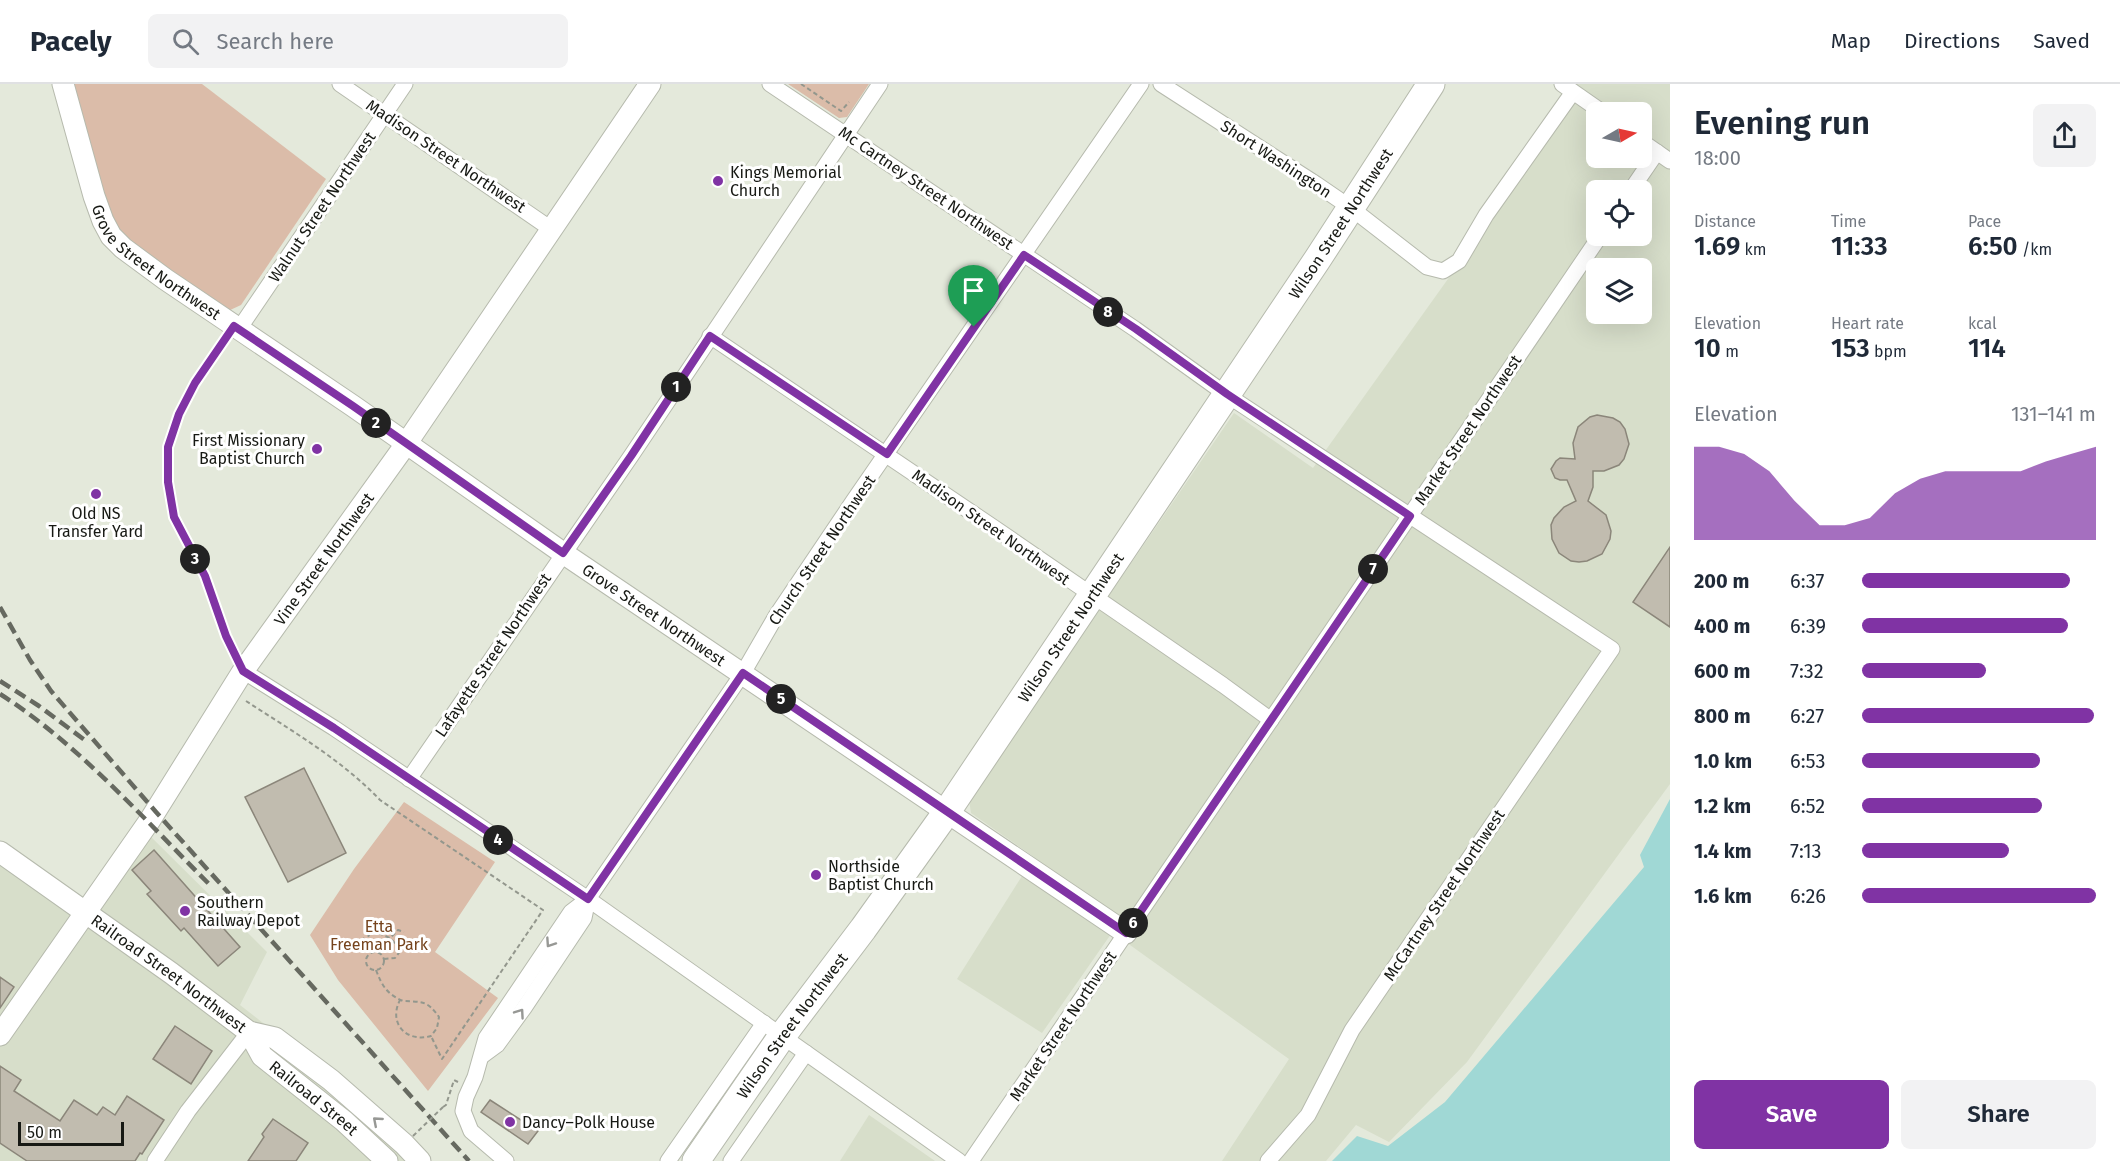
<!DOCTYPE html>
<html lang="en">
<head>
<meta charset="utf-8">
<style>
  :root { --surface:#fff; --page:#f2f2f3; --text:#1f2937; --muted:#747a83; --line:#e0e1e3; --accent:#8033a4 }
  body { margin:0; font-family:"Fira Sans",sans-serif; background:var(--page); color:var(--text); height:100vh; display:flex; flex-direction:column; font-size:22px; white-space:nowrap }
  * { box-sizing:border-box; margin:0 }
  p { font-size:20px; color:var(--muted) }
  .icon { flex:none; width:33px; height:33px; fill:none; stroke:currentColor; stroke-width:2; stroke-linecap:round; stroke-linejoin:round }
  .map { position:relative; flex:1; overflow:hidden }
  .panel { display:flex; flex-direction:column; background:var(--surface); width:450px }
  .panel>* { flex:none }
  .needle { width:39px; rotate:81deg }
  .controls { position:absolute; left:1586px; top:18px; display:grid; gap:12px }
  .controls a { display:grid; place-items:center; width:66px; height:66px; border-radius:9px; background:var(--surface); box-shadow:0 6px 24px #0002; font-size:30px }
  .scale { position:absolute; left:18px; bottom:15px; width:106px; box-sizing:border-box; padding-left:6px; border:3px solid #171914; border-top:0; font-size:16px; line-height:21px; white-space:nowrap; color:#171914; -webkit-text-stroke:4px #fff; paint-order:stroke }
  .pin { position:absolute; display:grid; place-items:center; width:51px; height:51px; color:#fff; margin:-62px -26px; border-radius:50% 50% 50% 0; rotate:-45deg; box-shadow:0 0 6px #0007 }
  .pin .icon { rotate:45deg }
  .km { position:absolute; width:30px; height:30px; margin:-15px; border-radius:50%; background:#222; color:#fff; font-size:16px; line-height:30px; text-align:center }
  .round { display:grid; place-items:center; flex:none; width:63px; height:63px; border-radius:9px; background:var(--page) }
  .headline { display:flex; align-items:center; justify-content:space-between; height:102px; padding:0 24px }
  h1 { font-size:33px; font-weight:600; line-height:45px }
  .metrics { display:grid; grid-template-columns:repeat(3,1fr); gap:9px; height:102px; padding:6px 24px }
  .metrics div { display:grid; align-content:center }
  .metrics b { font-size:26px; font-weight:600 }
  .metrics small { font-size:16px; font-weight:400 }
  .metrics p { font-size:16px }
  .chart { height:168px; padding:12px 24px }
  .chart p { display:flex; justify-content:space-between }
  .chart svg { width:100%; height:108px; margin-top:6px; fill:var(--accent); opacity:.7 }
  .action { display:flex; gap:12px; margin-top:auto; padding:12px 24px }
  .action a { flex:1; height:69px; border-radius:9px; background:var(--accent); color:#fff; font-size:24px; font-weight:600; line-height:69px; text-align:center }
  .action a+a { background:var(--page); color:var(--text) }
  ul { padding:0 24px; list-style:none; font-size:20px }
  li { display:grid; grid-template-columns:96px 72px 1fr; align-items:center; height:45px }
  li i { height:15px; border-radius:8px; background:var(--accent) }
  header { display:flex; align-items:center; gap:36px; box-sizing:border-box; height:84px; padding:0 30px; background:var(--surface); border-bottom:2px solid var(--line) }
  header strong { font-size:28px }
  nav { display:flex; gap:33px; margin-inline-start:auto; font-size:21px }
  .search { width:420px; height:54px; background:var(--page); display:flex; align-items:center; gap:15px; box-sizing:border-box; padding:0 21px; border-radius:9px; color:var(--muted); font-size:22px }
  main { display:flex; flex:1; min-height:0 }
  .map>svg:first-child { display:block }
</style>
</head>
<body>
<header>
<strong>Pacely</strong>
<div class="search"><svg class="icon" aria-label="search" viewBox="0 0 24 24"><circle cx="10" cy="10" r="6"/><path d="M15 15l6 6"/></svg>Search here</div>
<nav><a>Map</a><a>Directions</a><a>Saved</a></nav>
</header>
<main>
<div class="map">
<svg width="1670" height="1077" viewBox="0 0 1670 1077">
  <rect width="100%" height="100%" fill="#e4e9db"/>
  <g fill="#d7deca" fill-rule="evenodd">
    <path d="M1568,0H1670V700L1467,978L1389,1058L1356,1041L1326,1077H1222L1289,975L1130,861L1111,850L1042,949L957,895L1034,773L971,729L969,716L1234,329L1313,384L1580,10ZM1596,28H1641V74H1596ZM1596,106H1641V152H1596ZM1596,184H1641V230H1596Z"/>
    <polygon points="138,740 267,868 240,921 391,1039 427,1077 0,1077 0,759 84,816"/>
    <polygon points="869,1031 935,1077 840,1077"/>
  </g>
  <g fill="#dbbca9">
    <polygon points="72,0 202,0 326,95 241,221 228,227 131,159 107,131"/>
    <polygon points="788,0 869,0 847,33 839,34"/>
    <polygon points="404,718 495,778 435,868 498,914 428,1007 338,896 310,851 354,785"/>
  </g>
  <polygon fill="#a0d8d5" points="1670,715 1670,1077 1332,1077 1357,1052 1388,1062 1445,1018 1644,783 1640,771"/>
  <g fill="#c1bcaf" stroke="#8b867a" stroke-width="1.5">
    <polygon points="1597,331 1613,334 1620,338 1625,345 1629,360 1624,375 1619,381 1604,387 1593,387 1593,403 1588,417 1606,431 1611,447 1610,455 1602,470 1587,477 1579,478 1571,477 1559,469 1552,455 1551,441 1554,434 1564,423 1576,417 1567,396 1560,396 1555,394 1551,385 1556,377 1560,374 1575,375 1573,359 1578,343 1590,333"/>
    <polygon points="1670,463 1670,543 1633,518"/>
    <polygon points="304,684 346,769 288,798 245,713"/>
    <polygon points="154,766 240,863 218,882 184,844 181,847 147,810 151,807 132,786"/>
    <polygon points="0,893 14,903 0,924"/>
    <polygon points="175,942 212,967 191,1000 153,975"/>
    <polygon points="0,982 21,996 14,1007 60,1037 74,1016 97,1031 103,1023 115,1031 127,1012 164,1036 142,1070 140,1069 135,1077 27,1077 0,1059"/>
    <polygon points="490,1016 538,1047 528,1060 481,1028"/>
    <polygon points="273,1035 308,1059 296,1077 248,1077 264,1053 262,1050"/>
  </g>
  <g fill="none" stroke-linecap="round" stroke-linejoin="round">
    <g stroke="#b6baad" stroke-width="10">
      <polyline id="lane" points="233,243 195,299 179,330 168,363 168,397 174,433 205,492 226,552 242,585"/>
    </g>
    <g stroke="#b6baad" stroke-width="17">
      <g id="street">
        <polyline points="340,0 551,145"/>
        <polyline points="770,0 1135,245 1227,311 1612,565 1352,946 1308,1031 1268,1077"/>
        <polyline points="1161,0 1316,100 1351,124 1427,183 1443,187 1459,177 1486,131 1573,8"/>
        <polyline points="1562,0 1602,28"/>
        <polyline points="1641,57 1670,77"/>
        <polyline points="1631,106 1657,68"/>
        <polyline points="239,245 405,0"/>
        <polyline points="710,252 993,443 1223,601 1271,636"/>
        <polyline points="243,587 334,644 588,815 959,1077"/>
        <polyline points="409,695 631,372 880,0"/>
        <polyline points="482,972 497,961 524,924 584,834 588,815"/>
        <polyline points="155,1077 188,1027 249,948"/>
        <polyline points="506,1077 471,1047 463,1027 466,1013 475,993 486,954 571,828 588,815 743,589 776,532 854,416 1141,0"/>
        <polyline points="668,1077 764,939"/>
        <polyline points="731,1077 806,969"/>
        <polyline points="971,1077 1600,152"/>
      </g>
    </g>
    <g stroke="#b6baad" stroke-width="23">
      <g id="secondary">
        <path id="s1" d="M63,0L94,112L103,137L111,152L123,164L165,195L353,322L563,469L1126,849"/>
        <path id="s2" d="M0,768L171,889L249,948L275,954L331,996L404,1060L420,1077"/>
        <path id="s3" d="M249,948L262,972L344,1037L387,1077"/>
        <path id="s4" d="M0,951L150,736L243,587L406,360L650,0"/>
      </g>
    </g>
    <g stroke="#b6baad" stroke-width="29">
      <g id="highway">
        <path id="s5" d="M696,1077L782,952L863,845L946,729L1317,176L1431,0"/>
      </g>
    </g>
    <g stroke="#93978d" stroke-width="2" stroke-dasharray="4.5 3" stroke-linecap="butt">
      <polyline points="801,0 841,27 849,18"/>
      <path d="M246,617C292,647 342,676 380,716L543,826L442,975L431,952"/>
      <polyline points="363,854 366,856 372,846 390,854 398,846 404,848"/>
      <circle cx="375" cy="877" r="9"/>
      <polyline points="384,875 395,874 401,866 391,855"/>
      <path d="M376,886C382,902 387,910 403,917C422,918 427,916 439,933L437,944L431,952C406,959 388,939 400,916"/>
      <polyline points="443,1023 446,1021 454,996 458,998"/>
    </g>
    <use href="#lane" stroke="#fff" stroke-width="8"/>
    <use href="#street" stroke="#fff" stroke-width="15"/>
    <use href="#secondary" stroke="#fff" stroke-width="21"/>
    <use href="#highway" stroke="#fff" stroke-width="27"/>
    <g stroke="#666960" stroke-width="4.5" stroke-dasharray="12 6" stroke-linecap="butt">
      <polyline points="0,523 30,576 51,607 156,728 469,1077"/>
      <polyline points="0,597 39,622 86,657"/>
      <path d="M0,610C77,659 144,735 209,800"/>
    </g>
    <polyline stroke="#93978d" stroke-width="2" stroke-dasharray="4.5 3" stroke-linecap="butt" points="413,1052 443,1023"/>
  </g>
  <defs><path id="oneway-chevron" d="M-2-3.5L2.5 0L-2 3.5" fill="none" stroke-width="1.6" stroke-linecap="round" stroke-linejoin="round" transform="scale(1.5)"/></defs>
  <g stroke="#979895">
    <use href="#oneway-chevron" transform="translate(550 859) rotate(124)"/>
    <use href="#oneway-chevron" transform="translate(520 929) rotate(-55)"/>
    <use href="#oneway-chevron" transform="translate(377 1037) rotate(-139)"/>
  </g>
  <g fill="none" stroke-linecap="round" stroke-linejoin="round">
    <g stroke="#fff" stroke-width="12">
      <polygon id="route" points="1024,171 1136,245 1227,310 1410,432 1126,849 743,589 588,815 334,644 243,587 226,552 205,492 174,433 168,398 168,363 179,330 195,299 234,242 353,322 563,469 631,372 710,252 887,370"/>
    </g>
    <use href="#route" stroke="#8033a4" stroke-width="8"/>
  </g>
  <g fill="#8033a4" stroke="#fff" stroke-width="2">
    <circle cx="718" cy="97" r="6"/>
    <circle cx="317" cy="365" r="6"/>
    <circle cx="96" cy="410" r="6"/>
    <circle cx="816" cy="791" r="6"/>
    <circle cx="185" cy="827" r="6"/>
    <circle cx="510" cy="1038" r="6"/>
  </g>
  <g text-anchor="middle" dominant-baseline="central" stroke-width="6" stroke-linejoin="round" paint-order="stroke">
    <g font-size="16" fill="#171914" stroke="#fff">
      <text transform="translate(446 72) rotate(34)">Madison Street Northwest</text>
      <text transform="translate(1276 75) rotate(33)">Short Washington</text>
      <text transform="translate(926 104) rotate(34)">Mc Cartney Street Northwest</text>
      <text transform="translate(322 123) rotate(-56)">Walnut Street Northwest</text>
      <text stroke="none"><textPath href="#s5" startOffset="1138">Wilson Street Northwest</textPath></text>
      <text stroke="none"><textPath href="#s1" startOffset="210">Grove Street Northwest</textPath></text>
      <text transform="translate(1468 346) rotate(-56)">Market Street Northwest</text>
      <text transform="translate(991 443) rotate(35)">Madison Street Northwest</text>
      <text transform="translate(822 466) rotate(-56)">Church Street Northwest</text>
      <text stroke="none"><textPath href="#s4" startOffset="576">Vine Street Northwest</textPath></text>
      <text stroke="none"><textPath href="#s1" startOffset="822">Grove Street Northwest</textPath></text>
      <text stroke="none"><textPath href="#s5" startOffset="652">Wilson Street Northwest</textPath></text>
      <text transform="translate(493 571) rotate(-56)">Lafayette Street Northwest</text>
      <text transform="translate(1444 811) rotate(-56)">McCartney Street Northwest</text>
      <text stroke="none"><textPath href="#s2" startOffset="208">Railroad Street Northwest</textPath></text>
      <text stroke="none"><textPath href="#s5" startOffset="166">Wilson Street Northwest</textPath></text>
      <text transform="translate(1063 942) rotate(-56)">Market Street Northwest</text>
      <text stroke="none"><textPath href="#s3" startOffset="94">Railroad Street</textPath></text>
    </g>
    <g font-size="16" fill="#171914" stroke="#fff" text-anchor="start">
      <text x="730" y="88">Kings Memorial<tspan x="730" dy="18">Church</tspan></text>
      <text x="305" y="356" text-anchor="end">First Missionary<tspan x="305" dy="18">Baptist Church</tspan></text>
      <text x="96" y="429" text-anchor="middle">Old NS<tspan x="96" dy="18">Transfer Yard</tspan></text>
      <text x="828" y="782">Northside<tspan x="828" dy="18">Baptist Church</tspan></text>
      <text x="197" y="818">Southern<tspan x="197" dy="18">Railway Depot</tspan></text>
      <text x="522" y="1038">Dancy–Polk House</text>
    </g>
    <g font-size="16" fill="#75431c" stroke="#fff">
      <text x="379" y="842">Etta<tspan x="379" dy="18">Freeman Park</tspan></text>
    </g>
  </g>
</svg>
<div class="controls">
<a><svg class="needle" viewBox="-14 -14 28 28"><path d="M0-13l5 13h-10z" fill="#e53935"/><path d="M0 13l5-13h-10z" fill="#747a83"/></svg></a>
<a><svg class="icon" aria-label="locate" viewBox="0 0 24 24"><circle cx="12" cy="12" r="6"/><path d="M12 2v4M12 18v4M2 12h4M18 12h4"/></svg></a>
<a><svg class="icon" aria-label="layers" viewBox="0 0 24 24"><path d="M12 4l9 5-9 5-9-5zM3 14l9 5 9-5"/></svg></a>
</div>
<div class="scale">50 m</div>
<div class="pin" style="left:974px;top:243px;background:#1e9e55"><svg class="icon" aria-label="arrive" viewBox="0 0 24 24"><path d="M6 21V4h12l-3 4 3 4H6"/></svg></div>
<b class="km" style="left:676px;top:303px">1</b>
<b class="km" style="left:376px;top:339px">2</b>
<b class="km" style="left:195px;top:475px">3</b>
<b class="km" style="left:498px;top:756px">4</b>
<b class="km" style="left:781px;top:615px">5</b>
<b class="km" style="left:1133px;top:839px">6</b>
<b class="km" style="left:1373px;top:485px">7</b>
<b class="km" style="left:1108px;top:228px">8</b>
</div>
<section class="panel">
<div class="headline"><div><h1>Evening run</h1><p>18:00</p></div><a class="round"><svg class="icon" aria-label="share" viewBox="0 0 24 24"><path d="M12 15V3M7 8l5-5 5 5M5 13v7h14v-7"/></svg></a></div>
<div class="metrics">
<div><p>Distance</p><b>1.69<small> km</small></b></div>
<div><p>Time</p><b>11:33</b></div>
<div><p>Pace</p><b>6:50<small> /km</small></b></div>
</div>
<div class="metrics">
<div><p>Elevation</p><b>10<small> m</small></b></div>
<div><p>Heart rate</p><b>153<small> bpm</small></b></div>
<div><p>kcal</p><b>114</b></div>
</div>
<div class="chart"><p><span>Elevation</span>131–141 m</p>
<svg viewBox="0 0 160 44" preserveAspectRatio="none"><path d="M0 44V6L10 6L20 9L30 16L40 28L50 38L60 38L70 35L80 25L90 19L100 16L110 16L120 16L130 16L140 12L150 9L160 6V44z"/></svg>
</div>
<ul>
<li><b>200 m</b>6:37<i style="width:89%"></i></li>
<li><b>400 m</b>6:39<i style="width:88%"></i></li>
<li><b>600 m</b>7:32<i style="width:53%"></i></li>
<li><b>800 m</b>6:27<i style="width:99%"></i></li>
<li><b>1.0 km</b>6:53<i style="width:76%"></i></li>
<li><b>1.2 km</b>6:52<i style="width:77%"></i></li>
<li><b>1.4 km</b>7:13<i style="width:63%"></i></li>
<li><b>1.6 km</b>6:26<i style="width:100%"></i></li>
</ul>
<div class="action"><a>Save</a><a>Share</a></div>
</section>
</main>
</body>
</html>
